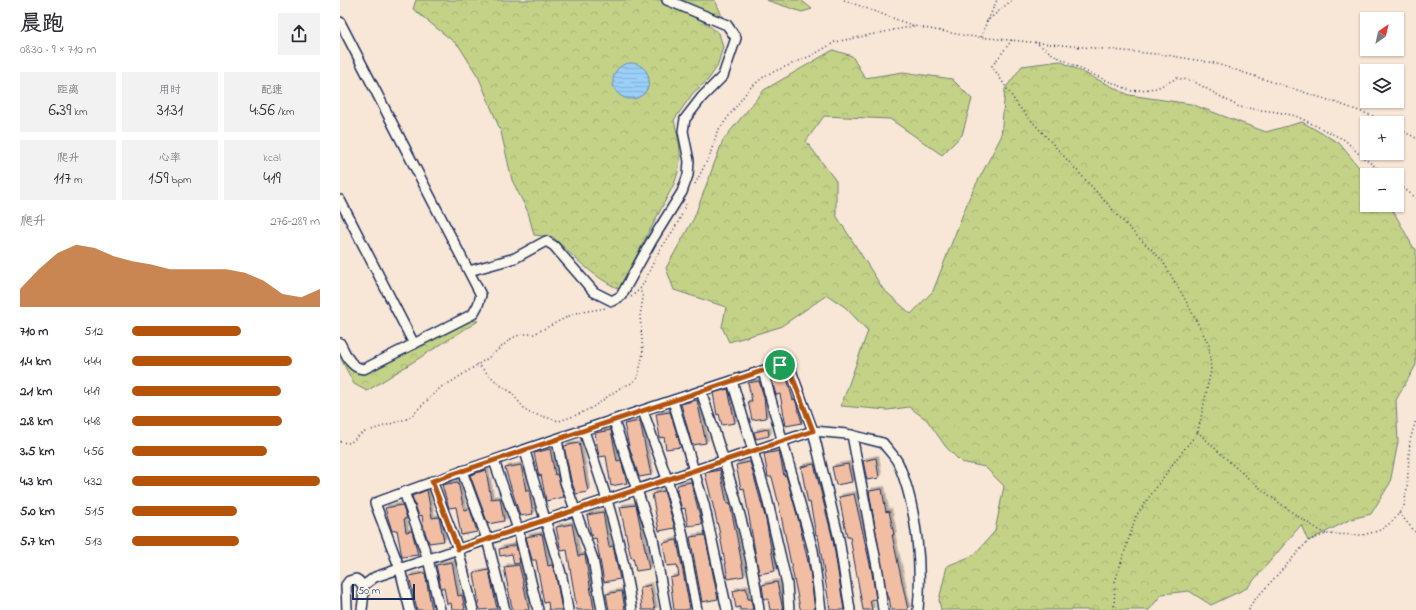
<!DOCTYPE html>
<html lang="zh">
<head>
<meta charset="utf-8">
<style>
  :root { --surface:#fff; --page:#f2f2f3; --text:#2b2b33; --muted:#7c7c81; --accent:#b45309 }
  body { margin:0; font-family:"Indie Flower","LXGW WenKai TC",sans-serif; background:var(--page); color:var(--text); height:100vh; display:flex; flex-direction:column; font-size:15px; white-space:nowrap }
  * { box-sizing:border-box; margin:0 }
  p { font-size:13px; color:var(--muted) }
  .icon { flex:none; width:22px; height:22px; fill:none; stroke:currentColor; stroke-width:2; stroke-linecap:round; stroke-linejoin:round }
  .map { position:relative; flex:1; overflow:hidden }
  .side { display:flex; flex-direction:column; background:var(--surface); width:340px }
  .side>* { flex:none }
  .needle { width:26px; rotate:34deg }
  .controls { position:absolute; left:1020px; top:12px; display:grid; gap:8px }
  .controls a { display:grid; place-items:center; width:44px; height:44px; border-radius:0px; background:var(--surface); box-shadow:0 1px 3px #0004; font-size:20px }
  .scale { position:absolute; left:12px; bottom:10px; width:63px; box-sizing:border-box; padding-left:4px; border:2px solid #1b2f5e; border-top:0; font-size:11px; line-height:14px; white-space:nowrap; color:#1b2f5e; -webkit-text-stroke:3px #fbf7ec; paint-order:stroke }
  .pin { position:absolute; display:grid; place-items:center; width:34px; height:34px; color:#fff; margin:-17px; border:2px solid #fff; border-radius:50%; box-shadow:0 1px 4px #0007 }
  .round { display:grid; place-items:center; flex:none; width:42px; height:42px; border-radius:0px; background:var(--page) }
  .head { display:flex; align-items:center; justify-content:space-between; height:68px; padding:0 20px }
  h1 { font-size:22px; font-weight:600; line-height:30px }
  .stats { display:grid; grid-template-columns:repeat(3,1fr); gap:6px; height:68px; padding:4px 20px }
  .stats div { display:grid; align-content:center; border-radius:0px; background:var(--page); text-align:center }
  .stats b { font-size:17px; font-weight:600 }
  .stats small { font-size:11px; font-weight:400 }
  .stats p { font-size:11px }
  .chart { height:112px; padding:8px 20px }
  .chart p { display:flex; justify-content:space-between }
  .chart svg { width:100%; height:72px; margin-top:4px; fill:var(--accent); opacity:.7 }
  ul { padding:0 20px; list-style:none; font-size:13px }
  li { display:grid; grid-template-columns:64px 48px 1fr; align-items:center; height:30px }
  li i { height:10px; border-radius:5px; background:var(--accent) }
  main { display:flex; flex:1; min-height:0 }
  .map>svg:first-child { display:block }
</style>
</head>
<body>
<main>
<section class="side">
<div class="head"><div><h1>晨跑</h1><p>08:30 · 9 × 710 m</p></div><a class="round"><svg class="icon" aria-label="share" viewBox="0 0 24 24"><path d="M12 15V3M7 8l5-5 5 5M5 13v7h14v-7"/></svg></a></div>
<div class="stats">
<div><p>距离</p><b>6.39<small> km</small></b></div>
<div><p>用时</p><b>31:31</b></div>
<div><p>配速</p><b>4:56<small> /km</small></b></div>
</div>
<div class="stats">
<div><p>爬升</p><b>117<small> m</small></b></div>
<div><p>心率</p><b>159<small> bpm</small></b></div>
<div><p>kcal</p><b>419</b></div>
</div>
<div class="chart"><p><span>爬升</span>276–289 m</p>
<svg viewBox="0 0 160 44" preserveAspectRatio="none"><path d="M0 44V33L10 21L20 11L30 6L40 8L50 13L60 16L70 18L80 21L90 21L100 21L110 21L120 23L130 28L140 36L150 38L160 33V44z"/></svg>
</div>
<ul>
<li><b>710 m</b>5:12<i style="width:58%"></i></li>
<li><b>1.4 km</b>4:44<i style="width:85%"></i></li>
<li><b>2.1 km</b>4:49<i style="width:79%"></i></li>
<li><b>2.8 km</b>4:48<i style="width:80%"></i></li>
<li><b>3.5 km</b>4:56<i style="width:72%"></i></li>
<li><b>4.3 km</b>4:32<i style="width:100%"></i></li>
<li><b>5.0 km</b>5:15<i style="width:56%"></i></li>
<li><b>5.7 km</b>5:13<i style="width:57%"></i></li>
</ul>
</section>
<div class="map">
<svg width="1076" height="610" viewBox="0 0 1076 610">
  <defs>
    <pattern id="forest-crowns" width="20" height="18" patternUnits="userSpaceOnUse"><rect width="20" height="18" fill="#c3d286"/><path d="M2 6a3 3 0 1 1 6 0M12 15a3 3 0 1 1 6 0" fill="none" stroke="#a7b576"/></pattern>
    <pattern id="water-rules" width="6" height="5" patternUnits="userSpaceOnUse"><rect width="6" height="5" fill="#9acff8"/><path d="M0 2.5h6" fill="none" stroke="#84b2d7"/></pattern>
    <filter id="shadow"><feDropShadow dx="2.5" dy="-2.5" stdDeviation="0" flood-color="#0004"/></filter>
  </defs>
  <rect width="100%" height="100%" fill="#f8e6d6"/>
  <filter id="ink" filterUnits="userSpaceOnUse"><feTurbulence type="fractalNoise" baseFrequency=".025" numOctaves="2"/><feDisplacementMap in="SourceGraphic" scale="8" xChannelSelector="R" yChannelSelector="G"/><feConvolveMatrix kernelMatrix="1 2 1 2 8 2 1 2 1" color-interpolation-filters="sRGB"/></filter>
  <g filter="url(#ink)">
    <g fill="url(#forest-crowns)" stroke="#6f8072">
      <path d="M76,0H375L383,18L359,16L358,18L379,33L383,47L377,67L368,80L353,93L334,120C340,146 344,159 334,184L279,289C253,277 234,257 213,237L194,235L188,212L172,180L161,132L139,78L119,46L73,9Z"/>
      <polygon points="426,0 461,0 472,9 462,12"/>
      <polygon points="493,50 512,56 525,78 563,72 612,79 632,99 622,135 602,155 550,119 484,116 466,141 496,181 496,215 543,289 571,314 593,291 630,196 661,137 665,89 682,66 720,61 789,95 851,104 926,132 962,122 999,143 1027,177 1027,205 1050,205 1073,247 1076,249 1076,365 1056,400 1058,442 1050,483 1031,514 1011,519 968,541 961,525 907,588 871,605 849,591 822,594 809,610 601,610 599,600 607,566 634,555 655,531 664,486 645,467 621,462 606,447 587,420 569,407 548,410 501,406 528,331 505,307 487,295 440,327 389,342 382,327 386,307 334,290 326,268 354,218 383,140 424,90"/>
      <polygon points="118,319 138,321 27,391 14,384 0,357 0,344 14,371 26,372"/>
    </g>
    <circle fill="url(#water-rules)" stroke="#678fba" cx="291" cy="81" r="18"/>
    <g fill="#f1bea3" stroke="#1b2f5e" filter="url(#shadow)">
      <polygon points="441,371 445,371 453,400 455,399 462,423 446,426 440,394 436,395 431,378 431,374"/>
      <polygon points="419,381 424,397 426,418 412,420 408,401 412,401 408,383"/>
      <polygon points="388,389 395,423 382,425 379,414 377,415 373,393"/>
      <polygon points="357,400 366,443 352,445 341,404"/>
      <polygon points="330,412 341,447 326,449 324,437 320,438 316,414"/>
      <polygon points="300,421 311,475 299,477 289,446 284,424"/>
      <polygon points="428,429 429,436 416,439 414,432"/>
      <polygon points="271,430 277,461 281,460 287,483 271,486 266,456 259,457 255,433"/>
      <polygon points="239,443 248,492 236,494 231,480 224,446"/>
      <polygon points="210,449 215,475 217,474 224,497 206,501 201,475 199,476 194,453"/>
      <polygon points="439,451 444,476 446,475 459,522 470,571 475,610 462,610 460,608 438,501 432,477 428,477 424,454"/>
      <polygon points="536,458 539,478 527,480 523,461"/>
      <polygon points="410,462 426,520 435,571 419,574 404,488 401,489 396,465"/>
      <polygon points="474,464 493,540 504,610 490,610 478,535 476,535 470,502 468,503 461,467"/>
      <polygon points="508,464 512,482 496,485 492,467"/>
      <polygon points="181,465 186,491 189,490 193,514 180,516 165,468"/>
      <polygon points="146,470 151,499 160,498 164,521 148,524 130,475"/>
      <polygon points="380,470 387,504 390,504 397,538 404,576 388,579 379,530 365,473"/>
      <polygon points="118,482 124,510 130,509 137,532 121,535 116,507 109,508 102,485"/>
      <polygon points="351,482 362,524 348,526 345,508 342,509 336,489 338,489 337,485"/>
      <polygon points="542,489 546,512 549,511 554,535 552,535 568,610 551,610 549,597 547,597 529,491"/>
      <polygon points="87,490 92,518 99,517 104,541 89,543 84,529 82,515 79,516 72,496"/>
      <polygon points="324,491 335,528 319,531 312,494"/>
      <polygon points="514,494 532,573 536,599 530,600 532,610 523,610 510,537 507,537 499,497"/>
      <polygon points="62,505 67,518 64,519 66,532 72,531 78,555 62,557 57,530 52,531 45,508"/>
      <polygon points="296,505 309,569 296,571 293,557 291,558 280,507"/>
      <polygon points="263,512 269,547 273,546 280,579 264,582 256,538 252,539 247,515"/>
      <polygon points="232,524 238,556 245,555 254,610 237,610 227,550 221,551 216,527"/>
      <polygon points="202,534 208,566 212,565 216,577 222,610 209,610 208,602 204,603 196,560 192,560 186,537"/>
      <polygon points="365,535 378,599 362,602 350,537"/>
      <polygon points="337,540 350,609 345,610 334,610 330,578 339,576 337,565 327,566 323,543"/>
      <polygon points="176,545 180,563 174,564 172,554 160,556 159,549"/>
      <polygon points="112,562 118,596 122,595 125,610 112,610 111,603 107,604 104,588 101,588 96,565"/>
      <polygon points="179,565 182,577 189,610 173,610 171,603 164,567"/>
      <polygon points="149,570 157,609 140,610 134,573"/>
      <polygon points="85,573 92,610 77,610 69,576"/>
      <polygon points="437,582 443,610 430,610 428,599 424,599 422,585"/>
      <polygon points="310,585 315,610 302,610 300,588"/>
      <polygon points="406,588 408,599 411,599 413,610 400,610 400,607 396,608 393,591"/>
      <polygon points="282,591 285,610 269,610 266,594"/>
    </g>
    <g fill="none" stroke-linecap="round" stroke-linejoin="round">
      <g stroke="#1b2f5e" stroke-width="12">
        <g id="minor">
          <path d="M0,22L141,295L138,305L133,314L24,369C10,368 6,354 0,343"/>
          <polyline points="0,200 74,344"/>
          <polyline points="129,271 175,258 206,241 214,246 254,292 272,301 281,296 311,242 342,192 348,175 349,161 343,131 345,119 362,97 383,76 396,38 387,25 327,0"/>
          <polyline points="423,371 473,550 481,610"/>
          <polyline points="392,381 426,494 447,584 449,610"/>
          <path d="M361,391C385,463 410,535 419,610"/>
          <polyline points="333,401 364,504 387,610"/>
          <polyline points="303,411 327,479 342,531 357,610"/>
          <polyline points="274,421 313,538 326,610"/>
          <path d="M244,431C265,490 283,548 292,610"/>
          <polyline points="512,435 538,572 543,610"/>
          <polyline points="217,440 225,482 253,559 262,610"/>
          <polyline points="185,451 222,577 228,610"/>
          <polyline points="154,461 178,529 198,610"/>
          <polyline points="122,471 147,539 165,610"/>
          <polyline points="92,481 118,549 133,610"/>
          <polyline points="64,492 88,559 100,610"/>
          <path d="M23,586L35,577L473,431L507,434L543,443C548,450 556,457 559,465C577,508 582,565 578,610"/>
          <path d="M7,610L6,585L9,581L16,579C27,584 23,600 22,610"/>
          <path d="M70,610L60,569L35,503C168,453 305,410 440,365H449L473,431L499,539L510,610"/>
        </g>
      </g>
      <g stroke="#1b2f5e" stroke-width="1.5" stroke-dasharray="1 3" stroke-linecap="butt">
        <polyline points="504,0 574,26 627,36 826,55 874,63 994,102 1033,116 1048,123"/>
        <polyline points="648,20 657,0"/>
        <polyline points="641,37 647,21 672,0"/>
        <path d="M672,40L652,66L679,107L794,233L822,260L846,301L869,345L871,370L858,432C899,472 937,505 986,534"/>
        <polyline points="695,42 714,55 749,73 792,91 817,88 837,78 853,81 899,107 937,112 956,116 1005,140 1019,154 1046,175"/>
        <polyline points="1057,128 1076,138"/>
        <polyline points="1057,183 1076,198"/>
        <polyline points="355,184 370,155 377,132 409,89 426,75 473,55 495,42 574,26"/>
        <polyline points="291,297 300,289"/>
        <path d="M137,364L160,385L171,392L187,412L219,421L237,415L253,407L280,388L292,383L298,377L303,353L300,316L303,298L300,289C308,277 312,263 320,250C330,235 340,222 346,204"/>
        <polyline points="0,442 10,443 22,433 69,418 101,387 111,382 148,358 172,338 182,334 194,334 235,313 267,308"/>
        <polyline points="1059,513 1076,533"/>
        <polyline points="774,610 775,582 796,516 834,462 858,432"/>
        <polyline points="909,610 911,604 968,541 986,534 1023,535 1041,530 1054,520 1064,506 1067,488 1070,440 1076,420"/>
      </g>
      <use href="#minor" stroke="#fbf7ec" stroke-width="9"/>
    </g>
  </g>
  <g fill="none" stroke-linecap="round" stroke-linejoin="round" filter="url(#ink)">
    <g stroke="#fff" stroke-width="8">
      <polygon id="route" points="440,365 448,365 473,431 118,549 92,481"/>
    </g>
    <use href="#route" stroke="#b45309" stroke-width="5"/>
  </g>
</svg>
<div class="controls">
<a><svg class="needle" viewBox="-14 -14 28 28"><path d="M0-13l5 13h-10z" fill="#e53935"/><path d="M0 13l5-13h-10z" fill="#7c7c81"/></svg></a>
<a><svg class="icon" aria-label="layers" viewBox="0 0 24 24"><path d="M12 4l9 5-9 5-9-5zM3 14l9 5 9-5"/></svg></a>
<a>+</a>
<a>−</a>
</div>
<div class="scale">50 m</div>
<div class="pin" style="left:440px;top:365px;background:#1e9e55"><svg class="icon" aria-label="arrive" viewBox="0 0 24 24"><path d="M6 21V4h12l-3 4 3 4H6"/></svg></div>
</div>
</main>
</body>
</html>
